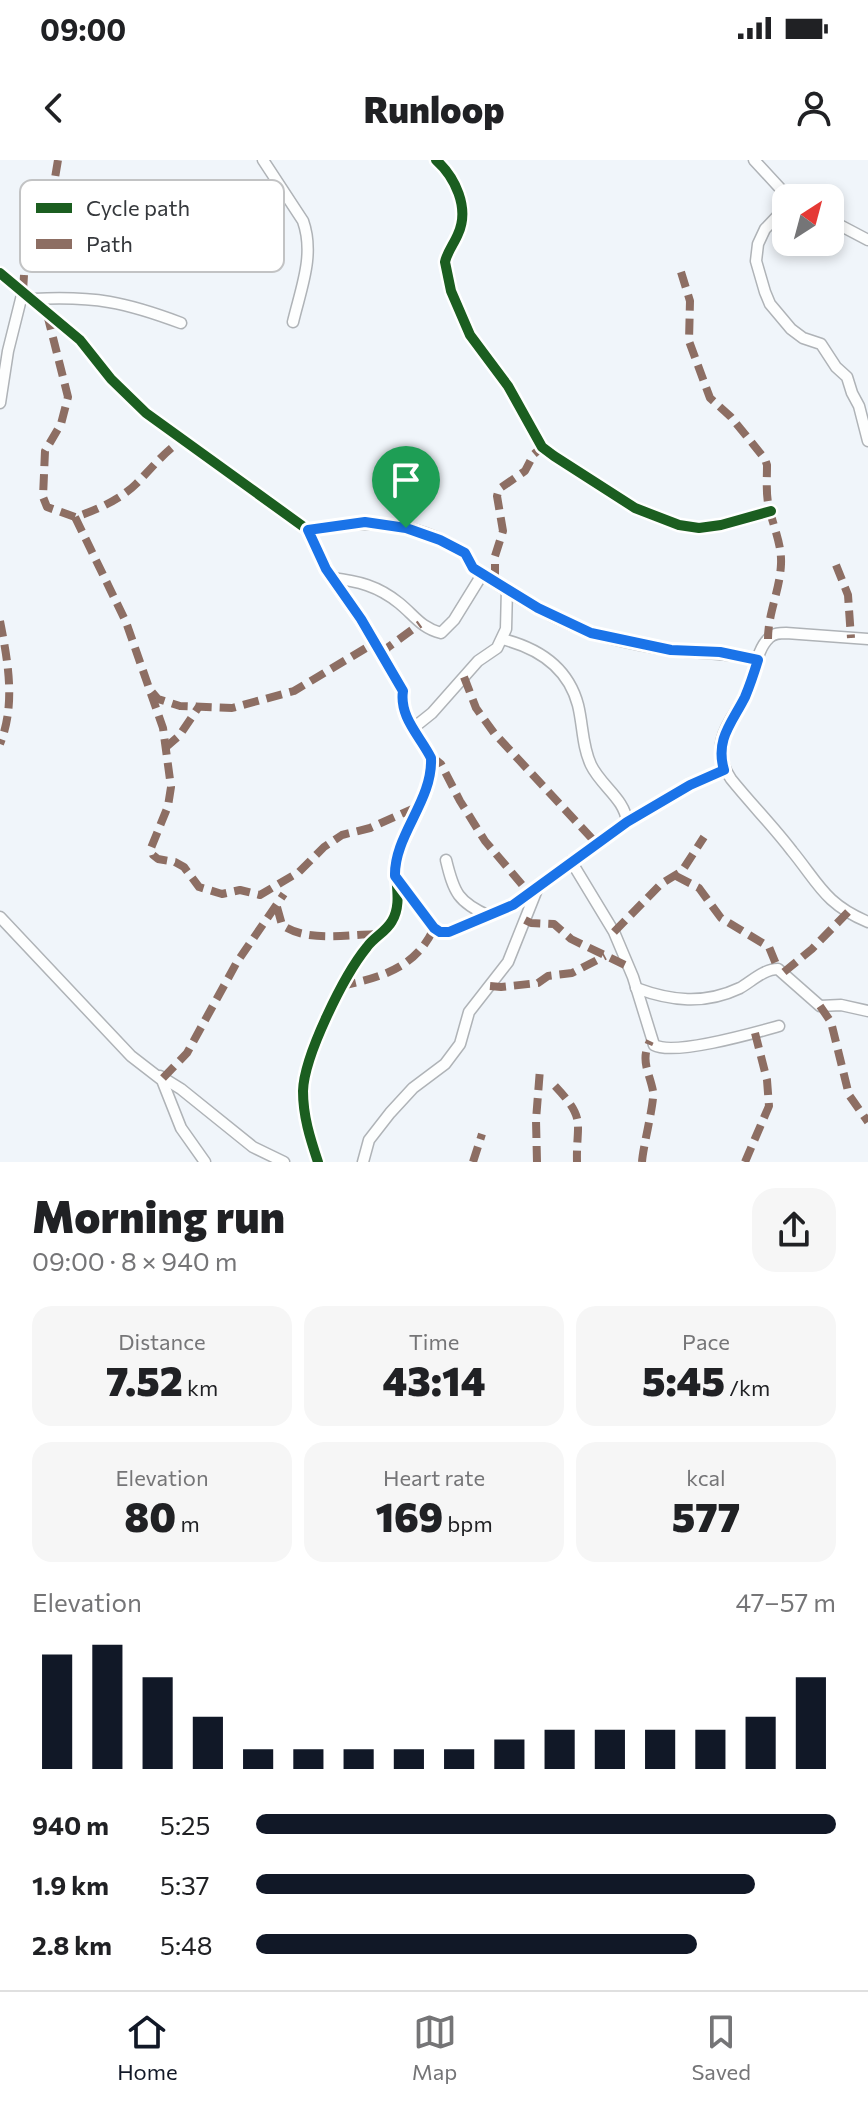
<!DOCTYPE html>
<html lang="en">
<head>
<meta charset="utf-8">
<style>
  :root { --surface:#fff; --page:#f6f6f6; --text:#202124; --muted:#757577; --line:#e0e0e0; --accent:#111827 }
  body { margin:0; font-family:Commissioner,sans-serif; background:var(--page); color:var(--text); height:100vh; display:flex; flex-direction:column; font-size:30px; white-space:nowrap }
  * { box-sizing:border-box; margin:0 }
  p { font-size:26px; color:var(--muted) }
  .icon { flex:none; width:44px; height:44px; fill:none; stroke:currentColor; stroke-width:2; stroke-linecap:round; stroke-linejoin:round }
  .map { position:relative; height:1002px; overflow:hidden }
  .sheet { display:flex; flex-direction:column; background:var(--surface); flex:1 }
  .sheet>* { flex:none }
  .needle { width:52px; rotate:36deg }
  .buttons { position:absolute; left:772px; top:24px; display:grid; gap:16px }
  .buttons a { display:grid; place-items:center; width:72px; height:72px; border-radius:16px; background:var(--surface); box-shadow:0 4px 12px #0003; font-size:40px }
  .pin { position:absolute; display:grid; place-items:center; width:68px; height:68px; color:#fff; margin:-82px -34px; border-radius:50% 50% 50% 0; rotate:-45deg; box-shadow:0 0 8px #0007 }
  .pin .icon { rotate:45deg }
  .round { display:grid; place-items:center; flex:none; width:84px; height:84px; border-radius:24px; background:var(--page) }
  .headline { display:flex; align-items:center; justify-content:space-between; height:136px; padding:0 32px }
  h1 { font-size:44px; font-weight:800; line-height:60px }
  .metrics { display:grid; grid-template-columns:repeat(3,1fr); gap:12px; height:136px; padding:8px 32px }
  .metrics div { display:grid; align-content:center; border-radius:20px; background:var(--page); text-align:center }
  .metrics b { font-size:40px; font-weight:800 }
  .metrics small { font-size:22px; font-weight:400 }
  .metrics p { font-size:22px }
  .chart { height:224px; padding:16px 32px }
  .chart p { display:flex; justify-content:space-between }
  .chart svg { width:100%; height:144px; margin-top:8px; stroke:var(--accent); stroke-width:6 }
  ul { padding:0 32px; list-style:none; font-size:26px }
  li { display:grid; grid-template-columns:128px 96px 1fr; align-items:center; height:60px }
  li i { height:20px; border-radius:10px; background:var(--accent) }
  .status { display:flex; justify-content:space-between; align-items:center; height:56px; padding:0 40px; background:var(--surface); direction:ltr }
  .status svg { height:22px; fill:currentColor }
  header { display:flex; justify-content:space-between; align-items:center; height:104px; padding:0 32px; background:var(--surface); font-size:36px; font-weight:800 }
  .dock { display:flex; justify-content:space-around; align-items:center; height:112px; border-top:2px solid var(--line); background:var(--surface); font-size:22px; color:var(--muted) }
  .dock a { display:grid; justify-items:center; gap:4px }
  .dock .active { color:var(--accent) }
  .map>svg:first-child { display:block }
</style>
</head>
<body>
<div class="status"><b>09:00</b><svg viewBox="0 0 49 12"><path d="M0 12V9h3v3zM5 12V6h3v6zM10 12V3h3v9zM15 12V0h3v12zM26 1h20v11H26zM47 4h2v5h-2z"/></svg></div>
<header><svg class="icon" aria-label="back" viewBox="0 0 24 24"><path d="M15 5l-7 7 7 7"/></svg>Runloop<svg class="icon" aria-label="person" viewBox="0 0 24 24"><circle cx="12" cy="8" r="4"/><path d="M4 21q1-7 8-7t8 7"/></svg></header>
<div class="map">
<svg width="868" height="1002" viewBox="0 0 868 1002">
  <rect width="100%" height="100%" fill="#f0f5fa"/>
  <g fill="none" stroke-linecap="round" stroke-linejoin="round">
    <g stroke="#afb3b7" stroke-width="13">
      <g id="minor">
        <path d="M263,0L303,61C315,95 301,128 293,162"/>
        <path d="M436,0C455,17 470,48 458,74C454,84 447,92 445,102L451,131L470,175L508,226L542,287L554,296L635,348L679,365L699,368L721,365L771,351"/>
        <polyline points="754,0 789,38"/>
        <polyline points="786,47 765,69 758,84 756,101 765,132 770,144 791,169 803,178 821,184 836,207 847,217 852,233 859,246 868,281"/>
        <polyline points="830,60 868,80"/>
        <path d="M0,113L80,180L111,219L146,253L308,370L326,409L376,482L403,531C399,557 420,576 431,598C433,629 411,662 399,689C390,713 405,739 392,761C386,772 374,777 367,787C344,815 304,896 303,931C303,956 310,978 318,1002"/>
        <path d="M34,139C95,136 125,142 181,163"/>
        <polyline points="0,243 8,191 23,131"/>
        <path d="M308,370C364,361 411,358 461,391C468,396 470,405 476,410C510,434 550,458 589,472C615,481 663,491 691,492C715,494 733,494 758,500"/>
        <path d="M332,418C358,421 378,426 399,443C414,455 421,468 441,473L454,460L483,413"/>
        <path d="M502,479C538,488 568,507 578,545C583,565 582,586 591,605C601,626 625,639 627,662"/>
        <path d="M868,479L786,473C780,473 774,473 769,478C757,489 756,509 751,523C744,543 727,559 722,579C718,594 723,607 731,619C751,644 773,666 792,691C819,724 825,744 868,762"/>
        <polyline points="412,569 432,553 478,501 497,488 506,469 507,428"/>
        <path d="M446,700C454,733 458,742 489,756"/>
        <path d="M571,701L614,772L633,817L654,885C674,896 754,873 779,866"/>
        <polyline points="395,717 434,768 440,772 449,772 513,745 627,662 690,625 724,610"/>
        <polyline points="0,757 131,896 162,920 181,968 205,1002"/>
        <path d="M636,828C671,841 704,845 740,828C752,821 764,809 778,809L820,846L841,845L868,851"/>
        <polyline points="160,916 181,929 253,987 284,1002"/>
        <polyline points="363,1002 369,980 390,953 413,928 445,904 460,884 469,852 508,802 538,727"/>
      </g>
    </g>
    <use href="#minor" stroke="#fdfefe" stroke-width="10"/>
    <g stroke="#8d6e63" stroke-width="8" stroke-dasharray="16 8" stroke-linecap="butt">
      <path d="M681,112L690,141L689,181L710,238L731,257L765,299L767,305C767,317 766,330 768,343C772,364 782,383 781,404C780,430 768,453 768,479"/>
      <polyline points="23,131 24,115 54,24 58,0"/>
      <path d="M47,154L68,237L61,264L45,291L43,337L47,347L75,357C95,351 121,339 136,324C152,308 164,292 182,280"/>
      <polyline points="75,357 126,462 163,568 171,627 168,646 151,688 153,695 158,699 175,702 184,707 199,727 222,734 240,730 260,735 299,712 324,687 342,675 370,668 419,646"/>
      <polyline points="836,405 848,435 851,478"/>
      <polyline points="495,420 495,396 503,371 497,336 499,329 525,311 534,294 542,287"/>
      <path d="M0,461C8,502 16,544 0,584"/>
      <polyline points="384,497 387,488 420,464"/>
      <polyline points="464,517 476,548 494,573 596,683"/>
      <polyline points="152,532 158,539 180,546 232,548 294,531 376,482"/>
      <polyline points="165,588 179,576 200,545"/>
      <polyline points="430,595 441,604 460,641 485,681 530,734"/>
      <polyline points="676,716 699,728 721,758 769,787 778,809"/>
      <path d="M277,747L282,765C307,783 350,774 380,774"/>
      <polyline points="525,760 531,763 554,764 571,779 629,807"/>
      <polyline points="614,772 661,724 682,711 704,677"/>
      <polyline points="784,812 812,789 848,752"/>
      <path d="M340,826C380,818 416,808 434,768"/>
      <polyline points="490,826 501,827 538,823 548,816 572,813 605,796"/>
      <polyline points="820,846 831,862 849,935 868,962"/>
      <polyline points="163,918 187,893 237,802 284,734"/>
      <path d="M555,926C587,960 576,961 577,1002"/>
      <polyline points="473,1002 482,974"/>
      <polyline points="537,1002 536,960 540,909"/>
      <path d="M642,1002C643,986 655,941 653,931C649,911 640,901 650,881"/>
      <polyline points="745,1002 769,946 767,920 755,873"/>
    </g>
    <g stroke="#fff" stroke-width="15">
      <g id="cycleway">
        <path d="M436,0C455,17 470,48 458,74C454,84 447,92 445,102L451,131L470,175L508,226L542,287L554,296L635,348L679,365L699,368L721,365L771,351"/>
        <path d="M0,113L80,180L111,219L146,253L308,370L326,409L376,482L403,531C399,557 420,576 431,598C433,629 411,662 399,689C390,713 405,739 392,761C386,772 374,777 367,787C344,815 304,896 303,931C303,956 310,978 318,1002"/>
      </g>
    </g>
    <use href="#cycleway" stroke="#1b5e20" stroke-width="10"/>
  </g>
  <g fill="none" stroke-linecap="round" stroke-linejoin="round">
    <g stroke="#fff" stroke-width="16">
      <path id="route" d="M365,362L406,368L440,380L465,393L473,408L538,448L591,473L671,490L720,492L758,500C754,513 750,525 745,537C732,563 715,579 724,610L690,625L627,662L513,745L449,772H440L434,768L395,716C394,675 433,641 431,598C420,576 399,557 403,531L361,459L326,409L308,370Z"/>
    </g>
    <use href="#route" stroke="#1a73e8" stroke-width="10"/>
  </g>
  <rect x="20" y="20" width="264" height="92" rx="12" fill="#fff" stroke="#c2c3c4" stroke-width="2"/>
  <rect x="36" y="43" width="36" height="10" fill="#1b5e20"/>
  <rect x="36" y="79" width="36" height="10" fill="#8d6e63"/>
  <g font-size="22" fill="#35383c">
    <text x="86" y="56">Cycle path</text>
    <text x="86" y="92">Path</text>
  </g>
</svg>
<div class="buttons">
<a><svg class="needle" viewBox="-14 -14 28 28"><path d="M0-13l5 13h-10z" fill="#e53935"/><path d="M0 13l5-13h-10z" fill="#757577"/></svg></a>
</div>
<div class="pin" style="left:406px;top:368px;background:#1e9e55"><svg class="icon" aria-label="arrive" viewBox="0 0 24 24"><path d="M6 21V4h12l-3 4 3 4H6"/></svg></div>
</div>
<section class="sheet">
<div class="headline"><div><h1>Morning run</h1><p>09:00 · 8 × 940 m</p></div><a class="round"><svg class="icon" aria-label="share" viewBox="0 0 24 24"><path d="M12 15V3M7 8l5-5 5 5M5 13v7h14v-7"/></svg></a></div>
<div class="metrics">
<div><p>Distance</p><b>7.52<small> km</small></b></div>
<div><p>Time</p><b>43:14</b></div>
<div><p>Pace</p><b>5:45<small> /km</small></b></div>
</div>
<div class="metrics">
<div><p>Elevation</p><b>80<small> m</small></b></div>
<div><p>Heart rate</p><b>169<small> bpm</small></b></div>
<div><p>kcal</p><b>577</b></div>
</div>
<div class="chart"><p><span>Elevation</span>47–57 m</p>
<svg viewBox="0 0 160 44" preserveAspectRatio="none"><path d="M5 44V9M15 44V6M25 44V16M35 44V28M45 44V38M55 44V38M65 44V38M75 44V38M85 44V38M95 44V35M105 44V32M115 44V32M125 44V32M135 44V32M145 44V28M155 44V16"/></svg>
</div>
<ul>
<li><b>940 m</b>5:25<i style="width:100%"></i></li>
<li><b>1.9 km</b>5:37<i style="width:86%"></i></li>
<li><b>2.8 km</b>5:48<i style="width:76%"></i></li>
</ul>
</section>
<nav class="dock">
<a class="active"><svg class="icon" aria-label="home" viewBox="0 0 24 24"><path d="M3 11l9-7 9 7M6 9v11h12V9"/></svg>Home</a>
<a><svg class="icon" aria-label="map" viewBox="0 0 24 24"><path d="M3 6l6-2 6 2 6-2v14l-6 2-6-2-6 2zM9 4v14M15 6v14"/></svg>Map</a>
<a><svg class="icon" aria-label="saved" viewBox="0 0 24 24"><path d="M7 4h10v16l-5-4-5 4z"/></svg>Saved</a>
</nav>
</body>
</html>
